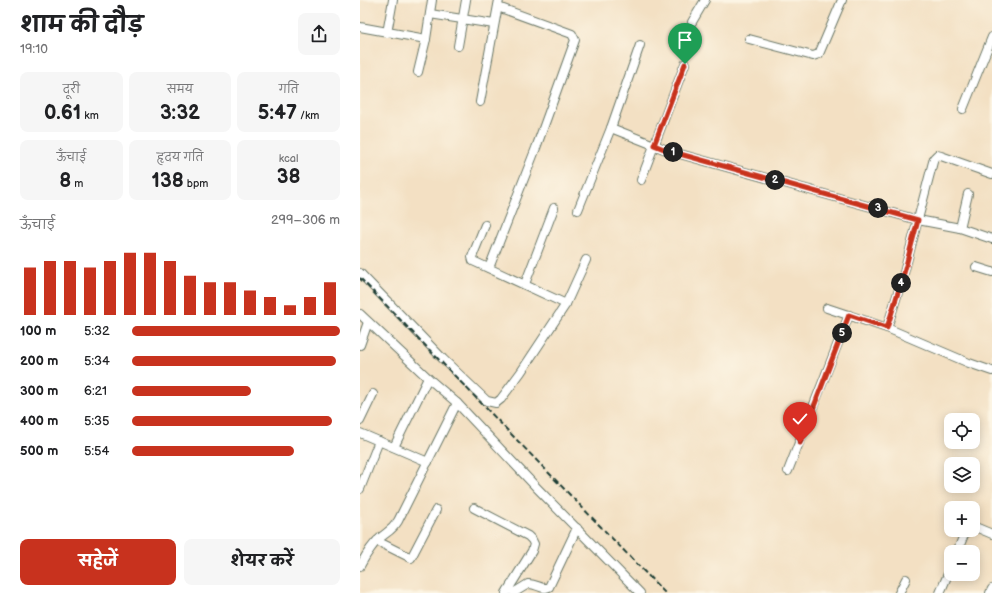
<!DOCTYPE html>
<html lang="hi">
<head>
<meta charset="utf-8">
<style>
  :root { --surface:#fff; --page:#f6f6f6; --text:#202124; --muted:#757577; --accent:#c8321e }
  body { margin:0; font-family:"Balsamiq Sans","Playpen Sans Deva",sans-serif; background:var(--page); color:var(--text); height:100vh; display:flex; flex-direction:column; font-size:15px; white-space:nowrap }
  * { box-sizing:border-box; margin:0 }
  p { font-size:13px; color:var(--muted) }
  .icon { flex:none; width:22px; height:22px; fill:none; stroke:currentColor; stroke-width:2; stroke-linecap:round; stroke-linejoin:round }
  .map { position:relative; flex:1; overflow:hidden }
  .side { display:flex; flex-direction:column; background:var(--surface); width:360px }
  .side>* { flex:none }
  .buttons { position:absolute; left:584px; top:413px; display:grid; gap:8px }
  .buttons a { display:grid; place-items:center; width:36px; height:36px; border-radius:8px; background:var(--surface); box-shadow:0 2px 10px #0003; font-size:20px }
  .pin { position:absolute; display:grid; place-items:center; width:34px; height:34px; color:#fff; margin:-41px -17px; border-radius:50% 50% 50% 0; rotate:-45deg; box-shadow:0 0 4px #0007 }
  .pin .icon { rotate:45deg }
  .km { position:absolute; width:20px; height:20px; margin:-10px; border-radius:50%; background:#222; color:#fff; font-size:11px; line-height:20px; text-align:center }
  .round { display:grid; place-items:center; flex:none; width:42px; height:42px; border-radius:8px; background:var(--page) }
  .headline { display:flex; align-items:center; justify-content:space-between; height:68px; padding:0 20px }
  h1 { font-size:22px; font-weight:700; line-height:30px }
  .metrics { display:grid; grid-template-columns:repeat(3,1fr); gap:6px; height:68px; padding:4px 20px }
  .metrics div { display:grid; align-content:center; border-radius:8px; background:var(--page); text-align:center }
  .metrics b { font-size:20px; font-weight:700 }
  .metrics small { font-size:11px; font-weight:400 }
  .metrics p { font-size:11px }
  .chart { height:112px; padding:8px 20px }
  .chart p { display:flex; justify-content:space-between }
  .chart svg { width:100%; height:72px; margin-top:4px; stroke:var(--accent); stroke-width:6 }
  .button { display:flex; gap:8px; margin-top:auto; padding:8px 20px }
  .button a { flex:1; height:46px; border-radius:8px; background:var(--accent); color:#fff; font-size:16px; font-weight:700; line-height:46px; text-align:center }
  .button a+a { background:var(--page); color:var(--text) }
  ul { padding:0 20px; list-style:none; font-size:13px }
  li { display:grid; grid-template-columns:64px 48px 1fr; align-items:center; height:30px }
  li i { height:10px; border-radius:5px; background:var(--accent) }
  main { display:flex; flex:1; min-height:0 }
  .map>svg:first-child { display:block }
</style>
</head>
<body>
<main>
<section class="side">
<div class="headline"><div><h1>शाम की दौड़</h1><p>19:10</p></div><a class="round"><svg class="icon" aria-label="share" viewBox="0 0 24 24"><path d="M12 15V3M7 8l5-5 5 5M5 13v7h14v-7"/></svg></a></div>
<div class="metrics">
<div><p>दूरी</p><b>0.61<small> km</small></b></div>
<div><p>समय</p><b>3:32</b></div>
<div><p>गति</p><b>5:47<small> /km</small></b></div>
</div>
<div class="metrics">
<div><p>ऊँचाई</p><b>8<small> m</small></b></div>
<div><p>हृदय गति</p><b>138<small> bpm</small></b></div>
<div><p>kcal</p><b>38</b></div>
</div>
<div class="chart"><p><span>ऊँचाई</span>299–306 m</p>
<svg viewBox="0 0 160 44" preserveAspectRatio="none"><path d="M5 44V15M15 44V11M25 44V11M35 44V15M45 44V11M55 44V6M65 44V6M75 44V11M85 44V20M95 44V24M105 44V24M115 44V29M125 44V33M135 44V38M145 44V33M155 44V24"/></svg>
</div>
<ul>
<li><b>100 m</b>5:32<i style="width:100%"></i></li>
<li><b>200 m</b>5:34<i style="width:98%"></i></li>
<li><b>300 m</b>6:21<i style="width:57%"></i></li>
<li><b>400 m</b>5:35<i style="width:96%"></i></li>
<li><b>500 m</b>5:54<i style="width:78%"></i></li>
</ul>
<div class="button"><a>सहेजें</a><a>शेयर करें</a></div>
</section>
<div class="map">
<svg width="632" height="593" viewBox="0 0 632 593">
  <rect width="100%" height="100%" fill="#fcf5e5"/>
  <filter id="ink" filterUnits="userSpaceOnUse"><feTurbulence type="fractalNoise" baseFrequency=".025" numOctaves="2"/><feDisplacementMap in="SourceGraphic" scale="8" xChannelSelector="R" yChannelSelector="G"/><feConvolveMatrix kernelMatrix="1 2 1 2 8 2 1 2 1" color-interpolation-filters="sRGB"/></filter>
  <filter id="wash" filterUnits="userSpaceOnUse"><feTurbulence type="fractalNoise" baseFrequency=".012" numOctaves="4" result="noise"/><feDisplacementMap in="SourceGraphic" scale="16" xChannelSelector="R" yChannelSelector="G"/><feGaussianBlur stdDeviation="0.9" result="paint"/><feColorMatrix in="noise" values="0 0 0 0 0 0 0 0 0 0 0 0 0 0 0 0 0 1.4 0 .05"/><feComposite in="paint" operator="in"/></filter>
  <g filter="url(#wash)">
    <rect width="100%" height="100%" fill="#f3e0c3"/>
  </g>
  <g filter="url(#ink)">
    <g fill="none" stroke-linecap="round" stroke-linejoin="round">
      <g stroke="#697666" stroke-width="10">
        <g id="street">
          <polyline points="70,14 134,24"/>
          <polyline points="332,22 345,0"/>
          <polyline points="0,27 66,39"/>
          <polyline points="27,33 33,0"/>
          <polyline points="389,39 453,56 459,54 482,0"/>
          <polyline points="98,46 106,0"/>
          <polyline points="58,72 66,39 72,0"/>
          <polyline points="120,102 139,0"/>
          <polyline points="603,109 632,37"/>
          <polyline points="251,128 309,151 558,220 600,228 632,239"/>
          <polyline points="281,180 325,64"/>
          <polyline points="218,210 251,128 280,45"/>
          <polyline points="125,225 112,257 113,261 206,304"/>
          <polyline points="600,228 608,194"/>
          <polyline points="616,267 632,272"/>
          <polyline points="129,268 176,148 215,40 212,34 138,7"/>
          <polyline points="0,273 83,359 127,401 136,403 141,399 161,372 206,304 226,260"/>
          <polyline points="165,284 194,208"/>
          <polyline points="467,308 527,328 609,363 632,371"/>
          <polyline points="0,314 68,378 97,403 178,489 280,593"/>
          <polyline points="527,328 544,273 574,158 577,155 581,156 632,174"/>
          <polyline points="0,345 8,322"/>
          <polyline points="0,421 13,394"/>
          <polyline points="0,433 68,462"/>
          <polyline points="34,447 68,378"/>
          <polyline points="428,471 489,315"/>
          <polyline points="0,489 19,441"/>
          <polyline points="114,508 168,536 172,540 174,544 172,551 146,593"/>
          <polyline points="613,526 632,534"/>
          <polyline points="17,541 51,558 76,510"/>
          <polyline points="597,552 606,530"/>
          <path d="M0,566C5,557 10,547 18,540C26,532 31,532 38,521L97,403"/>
          <path d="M148,590L155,592L168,584C176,583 183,591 189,587L217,528"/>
          <polyline points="539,593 546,579"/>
          <polyline points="580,593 591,567"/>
          <polyline points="630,593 632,589"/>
        </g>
      </g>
      <use href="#street" stroke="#fff" stroke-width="8"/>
      <polyline stroke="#1f3d34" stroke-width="2" stroke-dasharray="6 3" stroke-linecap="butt" points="0,278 305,593"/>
    </g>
  </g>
  <g fill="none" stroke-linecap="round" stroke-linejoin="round" filter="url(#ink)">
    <g stroke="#fff" stroke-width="8">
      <polyline id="route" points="325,64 294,145 309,151 558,220 544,273 527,328 489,315 440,443"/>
    </g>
    <use href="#route" stroke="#c8321e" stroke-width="5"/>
  </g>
</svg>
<div class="buttons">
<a><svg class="icon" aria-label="locate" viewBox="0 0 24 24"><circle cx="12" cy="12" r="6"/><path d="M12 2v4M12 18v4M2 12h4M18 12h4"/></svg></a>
<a><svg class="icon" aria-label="layers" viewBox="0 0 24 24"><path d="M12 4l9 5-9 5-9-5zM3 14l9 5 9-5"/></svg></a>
<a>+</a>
<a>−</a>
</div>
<div class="pin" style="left:325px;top:64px;background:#1e9e55"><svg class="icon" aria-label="arrive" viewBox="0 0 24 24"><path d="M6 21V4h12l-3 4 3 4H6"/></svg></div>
<div class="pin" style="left:440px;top:443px;background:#d93025"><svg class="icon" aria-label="check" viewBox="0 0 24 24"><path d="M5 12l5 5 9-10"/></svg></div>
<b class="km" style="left:313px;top:152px">1</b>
<b class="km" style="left:415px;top:180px">2</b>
<b class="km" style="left:518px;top:208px">3</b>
<b class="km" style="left:541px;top:283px">4</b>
<b class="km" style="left:482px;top:333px">5</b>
</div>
</main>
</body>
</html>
